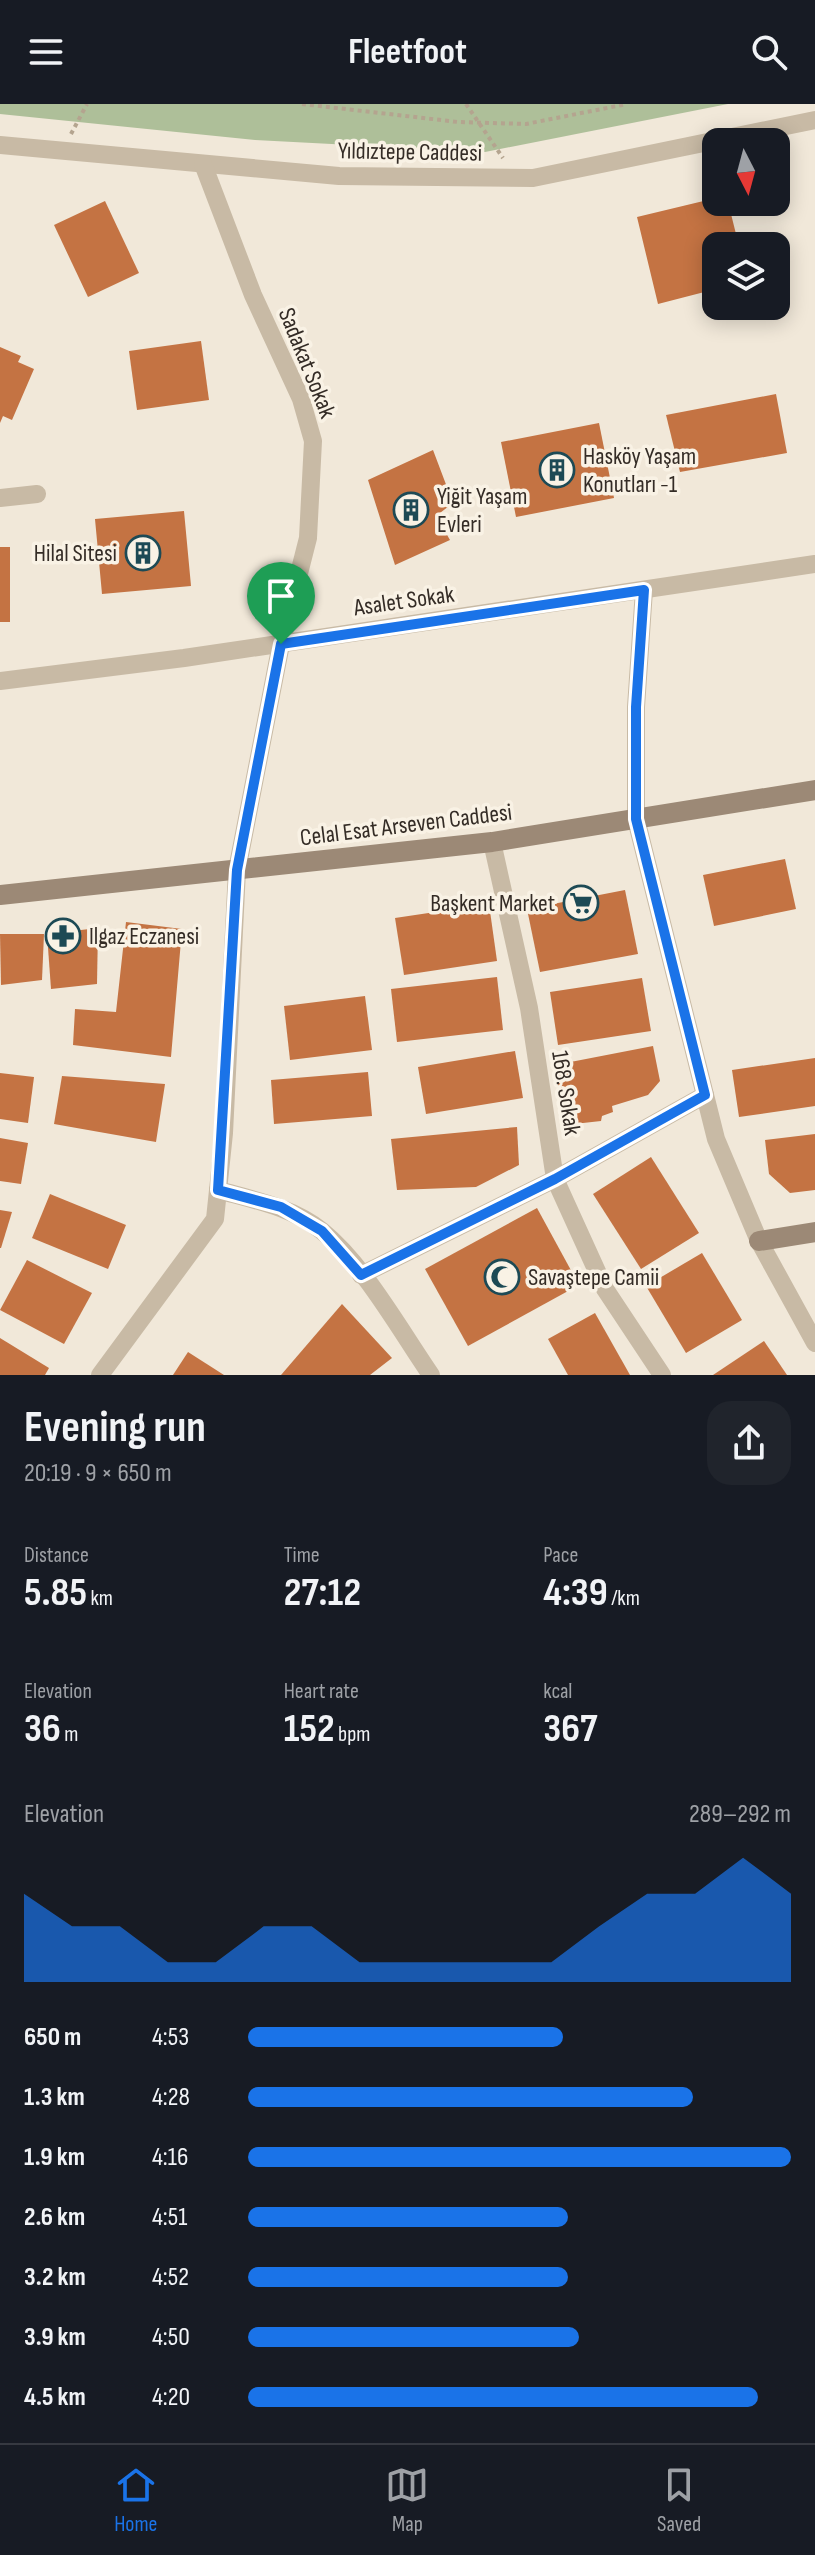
<!DOCTYPE html>
<html lang="en">
<head>
<meta charset="utf-8">
<style>
  :root { --surface:#171b24; --page:#20242c; --text:#f1f3f6; --muted:#9ea1a6; --line:#363941; --accent:#1a73e8 }
  body { margin:0; font-family:"Sofia Sans Condensed",sans-serif; background:var(--page); color:var(--text); height:100vh; display:flex; flex-direction:column; font-size:30px; white-space:nowrap }
  * { box-sizing:border-box; margin:0 }
  p { font-size:26px; color:var(--muted) }
  .icon { flex:none; width:44px; height:44px; fill:none; stroke:currentColor; stroke-width:2; stroke-linecap:round; stroke-linejoin:round }
  .map { position:relative; height:1271px; overflow:hidden }
  .drawer { display:flex; flex-direction:column; background:var(--surface); flex:1 }
  .drawer>* { flex:none }
  .needle { width:52px; rotate:174deg }
  .tools { position:absolute; left:702px; top:24px; display:grid; gap:16px }
  .tools a { display:grid; place-items:center; width:88px; height:88px; border-radius:16px; background:var(--surface); box-shadow:0 4px 20px #0003; font-size:40px }
  .pin { position:absolute; display:grid; place-items:center; width:68px; height:68px; color:#fff; margin:-82px -34px; border-radius:50% 50% 50% 0; rotate:-45deg; box-shadow:0 0 8px #0007 }
  .pin .icon { rotate:45deg }
  .round { display:grid; place-items:center; flex:none; width:84px; height:84px; border-radius:24px; background:var(--page) }
  .summary { display:flex; align-items:center; justify-content:space-between; height:136px; padding:0 24px }
  h1 { font-size:44px; font-weight:700; line-height:60px }
  .figures { display:grid; grid-template-columns:repeat(3,1fr); gap:12px; height:136px; padding:8px 24px }
  .figures div { display:grid; align-content:center }
  .figures b { font-size:40px; font-weight:700 }
  .figures small { font-size:22px; font-weight:400 }
  .figures p { font-size:22px }
  .chart { height:224px; padding:16px 24px }
  .chart p { display:flex; justify-content:space-between }
  .chart svg { width:100%; height:144px; margin-top:8px; fill:var(--accent); opacity:.7 }
  ul { padding:0 24px; list-style:none; font-size:26px }
  li { display:grid; grid-template-columns:128px 96px 1fr; align-items:center; height:60px }
  li i { height:20px; border-radius:10px; background:var(--accent) }
  header { display:flex; justify-content:space-between; align-items:center; height:104px; padding:0 24px; background:var(--surface); font-size:36px; font-weight:700 }
  .dock { display:flex; justify-content:space-around; align-items:center; height:112px; border-top:2px solid var(--line); background:var(--surface); font-size:22px; color:var(--muted) }
  .dock a { display:grid; justify-items:center; gap:4px }
  .dock .current { color:var(--accent) }
  .map>svg:first-child { display:block }
</style>
</head>
<body>
<header><svg class="icon" aria-label="menu" viewBox="0 0 24 24"><path d="M4 6h16M4 12h16M4 18h16"/></svg>Fleetfoot<svg class="icon" aria-label="search" viewBox="0 0 24 24"><circle cx="10" cy="10" r="6"/><path d="M15 15l6 6"/></svg></header>
<div class="map">
<svg width="815" height="1271" viewBox="0 0 815 1271">
  <rect width="100%" height="100%" fill="#f1e8d9"/>
  <polygon fill="#aebf99" points="0,0 728,0 485,48 255,36 0,10"/>
  <g fill="#c47343">
    <polygon points="716,94 716,98 728,98 739,142 716,142 716,185 658,200 637,113"/>
    <polygon points="105,97 139,169 88,193 54,121"/>
    <polygon points="201,237 209,296 137,306 129,247"/>
    <polygon points="0,243 21,252 18,258 34,265 12,316 3,312 0,319"/>
    <polygon points="776,290 787,349 680,368 666,311"/>
    <polygon points="599,319 614,394 516,413 501,338"/>
    <polygon points="433,346 453,399 436,412 450,436 395,461 368,376"/>
    <polygon points="184,407 191,482 102,490 95,415"/>
    <rect x="0" y="443" width="10" height="75"/>
    <polygon points="785,755 796,805 714,822 703,771"/>
    <polygon points="625,786 638,850 540,868 527,805"/>
    <polygon points="489,800 497,857 404,871 395,814"/>
    <polygon points="126,818 182,825 171,953 73,941 75,905 116,908"/>
    <polygon points="98,824 97,880 51,885 47,830"/>
    <polygon points="0,830 44,830 42,876 1,881"/>
    <polygon points="497,873 503,926 397,938 391,885"/>
    <polygon points="642,874 651,927 558,941 550,888"/>
    <polygon points="365,892 372,946 290,956 284,902"/>
    <polygon points="653,942 660,977 648,991 612,1002 613,1008 602,1012 601,1017 565,1021 555,961"/>
    <polygon points="515,947 523,994 426,1010 418,963"/>
    <polygon points="815,954 815,1002 739,1013 732,966"/>
    <polygon points="368,968 372,1012 274,1020 271,976"/>
    <polygon points="0,969 34,973 28,1019 0,1015"/>
    <polygon points="62,972 165,980 156,1038 54,1020"/>
    <polygon points="517,1023 519,1061 476,1083 397,1086 391,1035"/>
    <polygon points="815,1030 815,1086 790,1089 769,1070 765,1036"/>
    <polygon points="0,1034 28,1039 21,1080 0,1077"/>
    <polygon points="651,1053 699,1129 641,1165 593,1090"/>
    <polygon points="50,1090 126,1121 108,1165 32,1134"/>
    <polygon points="537,1104 579,1181 468,1242 425,1165"/>
    <polygon points="0,1106 12,1108 1,1144 0,1144"/>
    <polygon points="702,1149 742,1216 686,1249 646,1182"/>
    <polygon points="27,1156 92,1189 64,1240 0,1206"/>
    <polygon points="342,1200 392,1254 370,1271 281,1271"/>
    <polygon points="595,1209 630,1271 568,1271 548,1235"/>
    <polygon points="0,1234 49,1264 45,1271 0,1271"/>
    <polygon points="764,1237 787,1271 713,1271"/>
    <polygon points="188,1248 224,1271 173,1271"/>
  </g>
  <g fill="none" stroke-linecap="round" stroke-linejoin="round">
    <g stroke="#b4a48f" stroke-width="4" stroke-dasharray="4 4" stroke-linecap="butt">
      <polyline points="302,0 458,18 526,20 627,0"/>
      <polyline points="466,0 503,54"/>
      <polyline points="71,30 87,0"/>
    </g>
    <g stroke="#c8baa5" stroke-width="18">
      <polyline points="0,41 339,72 533,74 815,16"/>
      <polyline points="0,394 37,390"/>
      <polyline points="644,486 636,603 636,715 716,1035 759,1137 815,1239"/>
      <polyline points="0,577 184,554 815,460"/>
      <polyline points="492,738 529,904 555,1075 605,1185 662,1271"/>
      <path d="M218,1086C254,1096 292,1103 322,1127C364,1161 400,1226 431,1271"/>
      <polyline points="361,1171 555,1075 705,991"/>
      <polyline points="100,1271 215,1115 224,1029 237,766 281,540 308,434 313,337 301,295 253,191 203,60"/>
    </g>
    <g stroke="#9c8976" stroke-width="20">
      <polyline points="0,791 492,738 815,686"/>
      <polyline points="759,1137 815,1128"/>
    </g>
  </g>
  <g fill="none" stroke-linecap="round" stroke-linejoin="round">
    <g stroke="#fff" stroke-width="16">
      <polygon id="route" points="644,486 636,603 636,715 705,991 555,1075 361,1171 322,1127 281,1103 218,1086 237,766 281,540"/>
    </g>
    <use href="#route" stroke="#1a73e8" stroke-width="10"/>
  </g>
  <defs>
    <g id="building-ring" transform="scale(1.8)"><circle r="9.5" fill="#f9f2e5" stroke="#1d4a55" stroke-width="1.5"/><path d="M-4-6H4V6H1V3H-1V6H-4ZM-2.5-4.3h1.7v1.8h-1.7ZM.8-4.3h1.7v1.8H.8ZM-2.5-1h1.7V.8h-1.7ZM.8-1h1.7V.8H.8Z" fill="#1d4a55"/></g>
    <g id="supermarket-ring" transform="scale(1.8)"><circle r="9.5" fill="#f9f2e5" stroke="#1d4a55" stroke-width="1.5"/><path d="M-6-5.5h2.5l.6 2H6L4.5 2H-2.5L-4.4-4H-6ZM-1.5 3.2a1.3 1.3 0 1 0 .1 0ZM3 3.2a1.3 1.3 0 1 0 .1 0Z" fill="#1d4a55"/></g>
    <g id="pharmacy-ring" transform="scale(1.8)"><circle r="9.5" fill="#f9f2e5" stroke="#1d4a55" stroke-width="1.5"/><path d="M-2-6h4v4h4v4h-4v4h-4v-4h-4v-4h4Z" fill="#1d4a55"/></g>
    <g id="mosque-ring" transform="scale(1.8)"><circle r="9.5" fill="#f9f2e5" stroke="#1d4a55" stroke-width="1.5"/><path d="M3.5-4.9A6 6 0 1 0 3.5 4.9A5 5 0 1 1 3.5-4.9Z" fill="#1d4a55"/></g>
  </defs>
  <g fill-rule="evenodd">
    <use href="#building-ring" x="557" y="366"/>
    <use href="#building-ring" x="411" y="406"/>
    <use href="#building-ring" x="143" y="449"/>
    <use href="#supermarket-ring" x="581" y="799"/>
    <use href="#pharmacy-ring" x="63" y="832"/>
    <use href="#mosque-ring" x="502" y="1173"/>
  </g>
  <g text-anchor="middle" dominant-baseline="central" stroke-width="7" stroke-linejoin="round" paint-order="stroke">
    <g font-size="24" fill="#342c26" stroke="#f9f2e5">
      <text transform="translate(410 48) rotate(1)">Yıldıztepe Caddesi</text>
      <text transform="translate(307 259) rotate(68)">Sadakat Sokak</text>
      <text transform="translate(404 497) rotate(-8)">Asalet Sokak</text>
      <text transform="translate(406 721) rotate(-7)">Celal Esat Arseven Caddesi</text>
      <text transform="translate(566 989) rotate(81)">168. Sokak</text>
    </g>
    <g font-size="24" fill="#342c26" stroke="#f9f2e5" text-anchor="start">
      <text x="583" y="352">Hasköy Yaşam<tspan x="583" dy="28">Konutları -1</tspan></text>
      <text x="437" y="392">Yiğit Yaşam<tspan x="437" dy="28">Evleri</tspan></text>
      <text x="117" y="449" text-anchor="end">Hilal Sitesi</text>
      <text x="555" y="799" text-anchor="end">Başkent Market</text>
      <text x="89" y="832">Ilgaz Eczanesi</text>
      <text x="528" y="1173">Savaştepe Camii</text>
    </g>
  </g>
</svg>
<div class="tools">
<a><svg class="needle" viewBox="-14 -14 28 28"><path d="M0-13l5 13h-10z" fill="#e53935"/><path d="M0 13l5-13h-10z" fill="#9ea1a6"/></svg></a>
<a><svg class="icon" aria-label="layers" viewBox="0 0 24 24"><path d="M12 4l9 5-9 5-9-5zM3 14l9 5 9-5"/></svg></a>
</div>
<div class="pin" style="left:281px;top:540px;background:#1e9e55"><svg class="icon" aria-label="arrive" viewBox="0 0 24 24"><path d="M6 21V4h12l-3 4 3 4H6"/></svg></div>
</div>
<section class="drawer">
<div class="summary"><div><h1>Evening run</h1><p>20:19 · 9 × 650 m</p></div><a class="round"><svg class="icon" aria-label="share" viewBox="0 0 24 24"><path d="M12 15V3M7 8l5-5 5 5M5 13v7h14v-7"/></svg></a></div>
<div class="figures">
<div><p>Distance</p><b>5.85<small> km</small></b></div>
<div><p>Time</p><b>27:12</b></div>
<div><p>Pace</p><b>4:39<small> /km</small></b></div>
</div>
<div class="figures">
<div><p>Elevation</p><b>36<small> m</small></b></div>
<div><p>Heart rate</p><b>152<small> bpm</small></b></div>
<div><p>kcal</p><b>367</b></div>
</div>
<div class="chart"><p><span>Elevation</span>289–292 m</p>
<svg viewBox="0 0 160 44" preserveAspectRatio="none"><path d="M0 44V17L10 27L20 27L30 38L40 38L50 27L60 27L70 38L80 38L90 38L100 38L110 38L120 27L130 17L140 17L150 6L160 17V44z"/></svg>
</div>
<ul>
<li><b>650 m</b>4:53<i style="width:58%"></i></li>
<li><b>1.3 km</b>4:28<i style="width:82%"></i></li>
<li><b>1.9 km</b>4:16<i style="width:100%"></i></li>
<li><b>2.6 km</b>4:51<i style="width:59%"></i></li>
<li><b>3.2 km</b>4:52<i style="width:59%"></i></li>
<li><b>3.9 km</b>4:50<i style="width:61%"></i></li>
<li><b>4.5 km</b>4:20<i style="width:94%"></i></li>
</ul>
</section>
<nav class="dock">
<a class="current"><svg class="icon" aria-label="home" viewBox="0 0 24 24"><path d="M3 11l9-7 9 7M6 9v11h12V9"/></svg>Home</a>
<a><svg class="icon" aria-label="map" viewBox="0 0 24 24"><path d="M3 6l6-2 6 2 6-2v14l-6 2-6-2-6 2zM9 4v14M15 6v14"/></svg>Map</a>
<a><svg class="icon" aria-label="saved" viewBox="0 0 24 24"><path d="M7 4h10v16l-5-4-5 4z"/></svg>Saved</a>
</nav>
</body>
</html>
